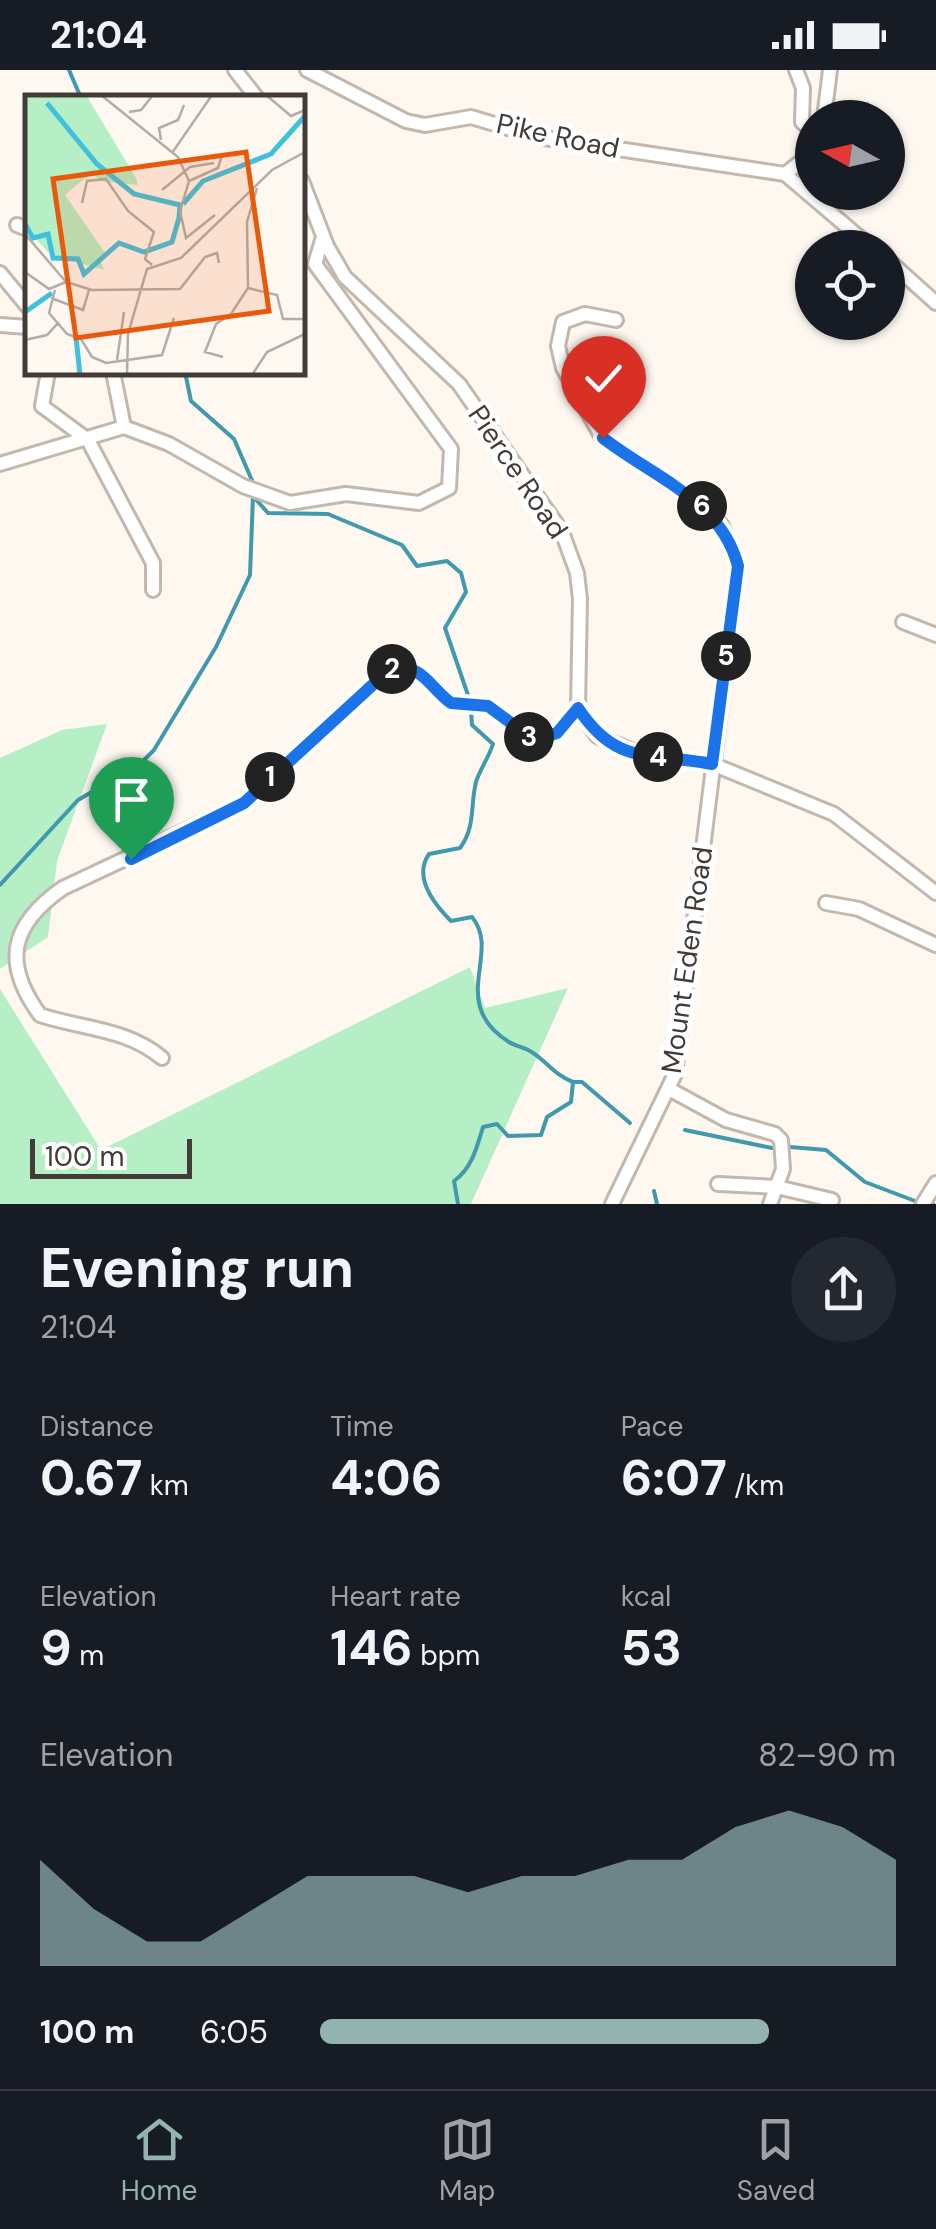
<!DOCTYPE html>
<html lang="en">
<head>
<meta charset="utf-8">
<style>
  :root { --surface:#171b24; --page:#242831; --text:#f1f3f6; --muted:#9ea1a6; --line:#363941; --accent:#92b3b0 }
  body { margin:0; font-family:"DM Sans",sans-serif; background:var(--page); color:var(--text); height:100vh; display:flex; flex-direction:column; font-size:38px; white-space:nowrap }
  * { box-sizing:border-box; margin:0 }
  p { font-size:32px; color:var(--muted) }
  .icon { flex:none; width:55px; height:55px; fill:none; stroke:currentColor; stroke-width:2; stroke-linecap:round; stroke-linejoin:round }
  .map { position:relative; height:1134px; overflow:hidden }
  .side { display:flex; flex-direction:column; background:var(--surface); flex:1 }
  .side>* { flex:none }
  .needle { width:65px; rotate:278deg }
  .buttons { position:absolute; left:795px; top:30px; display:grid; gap:20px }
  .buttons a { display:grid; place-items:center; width:110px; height:110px; border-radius:50%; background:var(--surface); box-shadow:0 2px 8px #0004; font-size:50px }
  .scale { position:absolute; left:30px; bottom:25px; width:162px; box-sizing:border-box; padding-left:10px; border:5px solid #413c38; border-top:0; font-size:28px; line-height:35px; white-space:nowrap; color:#413c38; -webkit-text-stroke:8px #fff; paint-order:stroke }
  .pin { position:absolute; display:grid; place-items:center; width:85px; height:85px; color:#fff; margin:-102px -42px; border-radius:50% 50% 50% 0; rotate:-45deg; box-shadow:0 0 10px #0007 }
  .pin .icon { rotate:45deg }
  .km { position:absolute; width:50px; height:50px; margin:-25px; border-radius:50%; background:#222; color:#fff; font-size:28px; line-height:50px; text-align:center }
  .round { display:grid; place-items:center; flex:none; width:105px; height:105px; border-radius:52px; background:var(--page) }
  .head { display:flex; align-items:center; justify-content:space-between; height:170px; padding:0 40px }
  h1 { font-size:55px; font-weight:700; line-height:75px }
  .metrics { display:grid; grid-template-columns:repeat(3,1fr); gap:15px; height:170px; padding:10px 40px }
  .metrics div { display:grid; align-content:center }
  .metrics b { font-size:50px; font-weight:700 }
  .metrics small { font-size:28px; font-weight:400 }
  .metrics p { font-size:28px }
  .chart { height:280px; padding:20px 40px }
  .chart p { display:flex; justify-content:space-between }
  .chart svg { width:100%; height:180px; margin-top:10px; fill:var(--accent); opacity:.7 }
  ul { padding:0 40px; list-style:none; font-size:32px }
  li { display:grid; grid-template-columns:160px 120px 1fr; align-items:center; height:75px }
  li i { height:25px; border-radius:12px; background:var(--accent) }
  .status { display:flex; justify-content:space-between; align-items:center; height:70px; padding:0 50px; background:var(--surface); direction:ltr }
  .status svg { height:28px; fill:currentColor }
  .tabs { display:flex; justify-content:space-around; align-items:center; height:140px; border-top:2px solid var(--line); background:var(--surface); font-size:28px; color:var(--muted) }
  .tabs a { display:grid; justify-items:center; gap:5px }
  .tabs .active { color:var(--accent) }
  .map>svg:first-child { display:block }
</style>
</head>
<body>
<div class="status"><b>21:04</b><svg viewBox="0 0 49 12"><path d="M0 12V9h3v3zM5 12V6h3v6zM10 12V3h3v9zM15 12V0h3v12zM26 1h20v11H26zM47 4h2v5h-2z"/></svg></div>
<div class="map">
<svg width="936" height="1134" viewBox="0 0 936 1134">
  <rect width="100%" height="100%" fill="#fef8f1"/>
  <g fill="#b6efc6">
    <polygon points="107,654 57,791 48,867 0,899 0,688 62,660"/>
    <polygon points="470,897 485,938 568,918 471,1134 0,1134 0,919 101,1080"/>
  </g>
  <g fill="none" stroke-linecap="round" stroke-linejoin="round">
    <g stroke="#4099ac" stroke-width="4">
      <polyline points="69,0 81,28"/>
      <polyline points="185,302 191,331 234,369 254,415"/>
      <polyline points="253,426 268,443 328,444 402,475 417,496 447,491 461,503 466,522 445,558 470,631"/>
      <polyline points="0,815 78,730 140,694 154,680 216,577 250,505 253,426"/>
      <polyline points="573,1012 582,1012 630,1053"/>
      <polyline points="685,1060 772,1078"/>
      <polyline points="790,1077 826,1080 865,1112 915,1131"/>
      <polyline points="654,1121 657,1134"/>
      <path d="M458,1134L454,1111C472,1098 477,1077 483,1057L497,1054L508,1066L541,1065L547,1047L571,1032L573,1012C554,1005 547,991 530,981C523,977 515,976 509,972C447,933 502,883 472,847L451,851C434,834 413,807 429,784L460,778C476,756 470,736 476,712C479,701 489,687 493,674L472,655L471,640"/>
      <polyline points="932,1134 933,1134"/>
    </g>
    <g stroke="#c3b8ae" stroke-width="18">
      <g id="minor">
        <polyline points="235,0 257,28"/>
        <polyline points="307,0 406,51 425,55 471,47 538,67 785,104 812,83"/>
        <polyline points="796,0 803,18 802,52 812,61"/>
        <polyline points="824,48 830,0"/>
        <polyline points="785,104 872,178"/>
        <polyline points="302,111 327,176 345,207 459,314 562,462 577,503 580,529 578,638 597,666 645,686 712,694 834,744 936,823"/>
        <polyline points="17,155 28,159"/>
        <polyline points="888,190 936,233"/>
        <polyline points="0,203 28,237"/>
        <polyline points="0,255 28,257"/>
        <polyline points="48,302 42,336 88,370 153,493 153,520"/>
        <polyline points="113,302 124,357"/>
        <polyline points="0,394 124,357 169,374 243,416 290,433 346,424 419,433 449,418 451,379 315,194 323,167"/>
        <polyline points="903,552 936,565"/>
        <polyline points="826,833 859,839 936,875"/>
        <path d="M162,988C126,958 82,959 40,945C2,893 10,855 63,818L244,733L390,599C423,594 427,615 451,633L488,636L534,670L557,663L578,638"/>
        <polyline points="669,1019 726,1050 775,1064 781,1070 783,1099 770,1134"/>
        <polyline points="718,1114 777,1117 832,1130"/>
        <polyline points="612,1134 675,1004 738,496 722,456 707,439 603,369 563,298 558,276 563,252 585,244 616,250"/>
        <polyline points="923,1134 936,1113"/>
      </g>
    </g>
    <use href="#minor" stroke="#fff" stroke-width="12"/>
  </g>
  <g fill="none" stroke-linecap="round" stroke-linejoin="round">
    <g stroke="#fff" stroke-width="20">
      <path id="route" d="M131,789L244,733L390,599C423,593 427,615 451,633L488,636L534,670L557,663L578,638C617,697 650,682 712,694L738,496C721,430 653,407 603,368"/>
    </g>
    <use href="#route" stroke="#1a73e8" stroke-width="12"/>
  </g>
  <g text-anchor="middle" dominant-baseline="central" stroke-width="10" stroke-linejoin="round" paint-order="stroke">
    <g font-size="28" fill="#413c38" stroke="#fff">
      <text transform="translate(558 66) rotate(12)">Pike Road</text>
      <text transform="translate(518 402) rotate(56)">Pierce Road</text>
      <text transform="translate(687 890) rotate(-82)">Mount Eden Road</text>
    </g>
  </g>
  <g transform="translate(25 25)">
    <rect width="280" height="280" fill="#fef8f1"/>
    <path d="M0,0H61L111,83L113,90L75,86L67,77L40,100L80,158L74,162L79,175L26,160L0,133Z" fill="#b6efc6"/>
    <path fill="none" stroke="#3fc1de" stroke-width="5" d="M158,109L178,86L246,59L280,21M0,129L8,143L23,139L28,163L53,164L59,179L94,148L119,157L147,147L154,123L155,110L109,99L72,69L22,8M0,217L27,198M51,242L55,280"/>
    <path fill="none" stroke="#b2ada7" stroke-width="2.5" d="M76,0L153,62L164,86L155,116L161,143L190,120M241,0L266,21L280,15M104,17L116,15L128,0M136,45L134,33L153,25L159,10M147,58L187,0M164,86L193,73L196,63M137,95L165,72L189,68M57,108L62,86L81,84L103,116L129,137L120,164L127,170M0,139L41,187L67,195L155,194L180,162L192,158L194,168M0,177L24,194L41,187M223,193L222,127L232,93M223,193L252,200L258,224H280M30,195L24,218L42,239L56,244L67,262L81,268L137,260L149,223M26,203L58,215L64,195M0,245L22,240L34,227M198,262L180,257L191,229L206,219L223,193M92,265L99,217M102,280L103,239L122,174L156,163L247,75L280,57M227,280L242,257L280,239"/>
    <path fill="#e8590c" fill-opacity="0.15" stroke="#e8590c" stroke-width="5" d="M221,57L244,216L51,243L28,84Z"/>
    <rect width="280" height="280" fill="none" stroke="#413c38" stroke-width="5"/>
  </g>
</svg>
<div class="buttons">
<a><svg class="needle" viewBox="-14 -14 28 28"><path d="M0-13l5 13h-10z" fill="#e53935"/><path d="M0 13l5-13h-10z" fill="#9ea1a6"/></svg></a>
<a><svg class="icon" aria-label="locate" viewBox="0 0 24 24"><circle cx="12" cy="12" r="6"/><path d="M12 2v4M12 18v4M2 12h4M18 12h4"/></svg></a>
</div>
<div class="scale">100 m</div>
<div class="pin" style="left:131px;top:789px;background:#1e9e55"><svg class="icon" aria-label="arrive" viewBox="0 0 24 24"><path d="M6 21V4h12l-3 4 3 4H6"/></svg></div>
<div class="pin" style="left:603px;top:368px;background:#d93025"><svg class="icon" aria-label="check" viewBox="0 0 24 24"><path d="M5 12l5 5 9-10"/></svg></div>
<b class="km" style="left:270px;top:707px">1</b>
<b class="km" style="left:392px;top:599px">2</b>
<b class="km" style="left:529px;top:667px">3</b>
<b class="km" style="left:658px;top:687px">4</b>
<b class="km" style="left:726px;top:586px">5</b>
<b class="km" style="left:702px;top:436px">6</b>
</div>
<section class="side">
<div class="head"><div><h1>Evening run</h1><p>21:04</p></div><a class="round"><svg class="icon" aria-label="share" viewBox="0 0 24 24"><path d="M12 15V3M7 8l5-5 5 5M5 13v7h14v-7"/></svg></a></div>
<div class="metrics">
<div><p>Distance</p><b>0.67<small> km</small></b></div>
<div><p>Time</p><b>4:06</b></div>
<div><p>Pace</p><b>6:07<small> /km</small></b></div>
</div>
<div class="metrics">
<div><p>Elevation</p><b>9<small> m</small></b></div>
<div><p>Heart rate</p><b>146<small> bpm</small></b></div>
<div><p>kcal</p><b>53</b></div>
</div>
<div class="chart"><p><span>Elevation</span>82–90 m</p>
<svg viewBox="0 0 160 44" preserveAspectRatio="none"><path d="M0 44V18L10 30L20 38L30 38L40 30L50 22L60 22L70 22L80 26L90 22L100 22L110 18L120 18L130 10L140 6L150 10L160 18V44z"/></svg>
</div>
<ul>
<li><b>100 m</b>6:05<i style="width:78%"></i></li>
</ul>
</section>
<nav class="tabs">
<a class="active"><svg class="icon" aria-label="home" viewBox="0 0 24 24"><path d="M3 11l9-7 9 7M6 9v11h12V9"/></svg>Home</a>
<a><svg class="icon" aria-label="map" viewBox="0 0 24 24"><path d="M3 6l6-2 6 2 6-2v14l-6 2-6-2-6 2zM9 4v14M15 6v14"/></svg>Map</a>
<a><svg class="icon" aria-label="saved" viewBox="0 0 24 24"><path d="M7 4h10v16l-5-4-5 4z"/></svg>Saved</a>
</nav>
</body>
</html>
